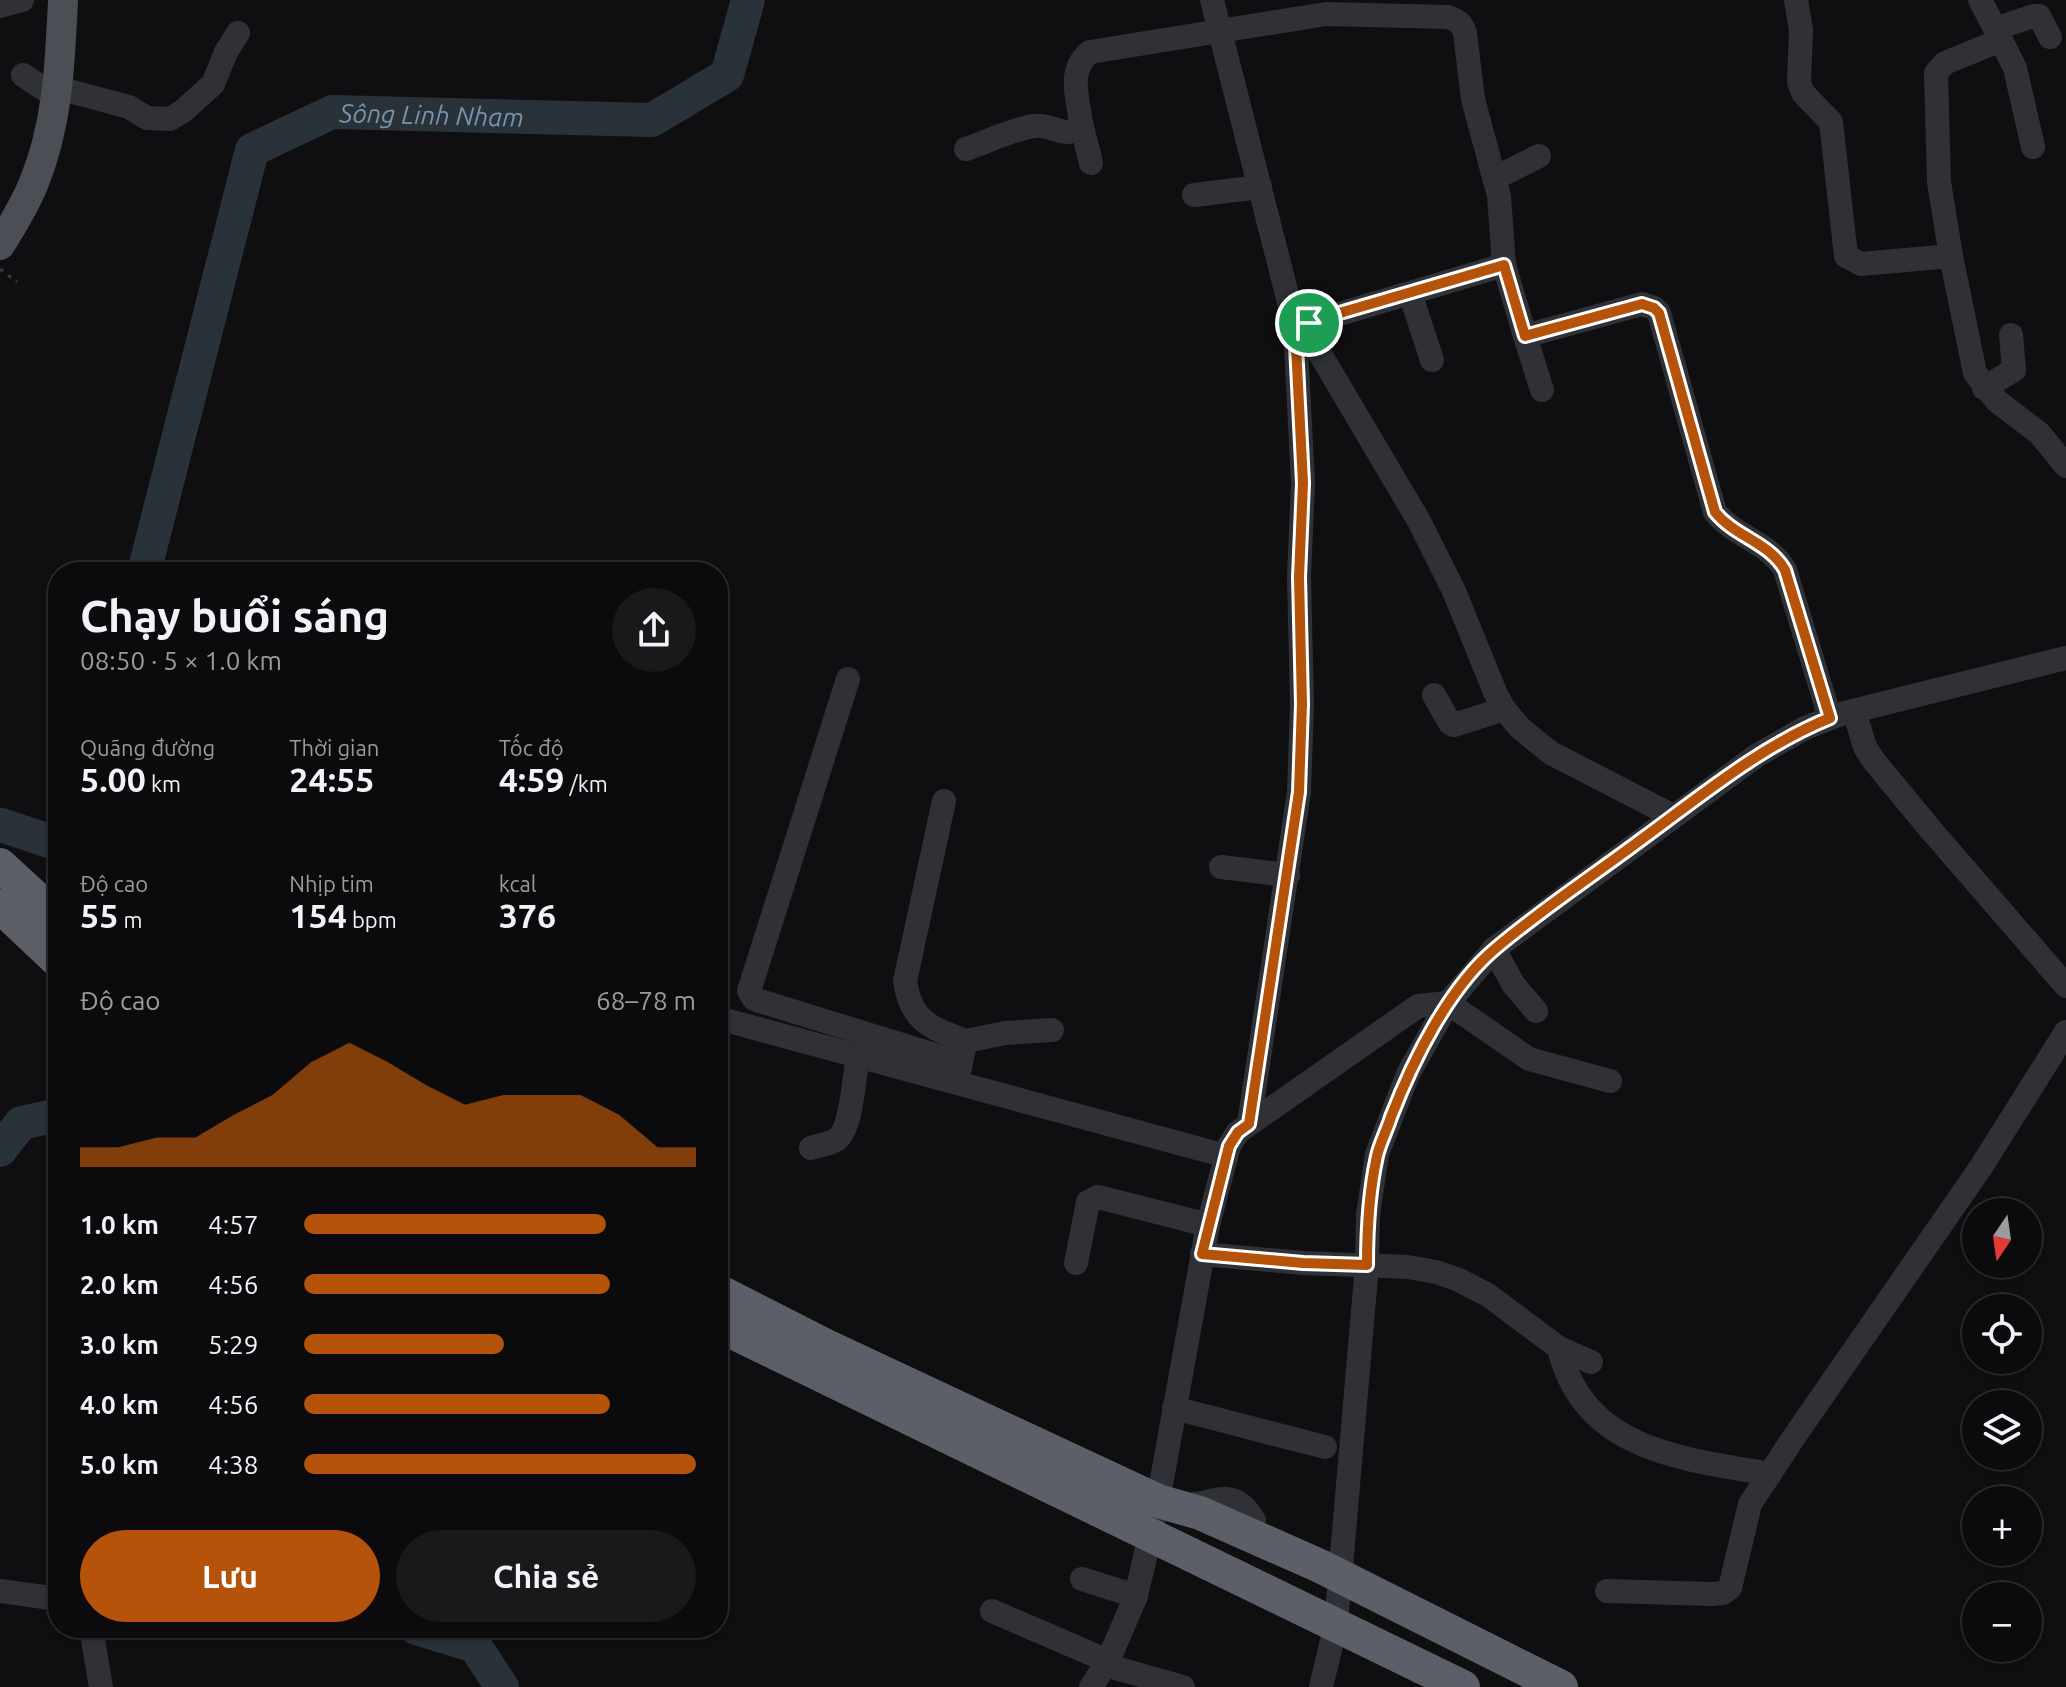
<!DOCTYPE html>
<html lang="vi">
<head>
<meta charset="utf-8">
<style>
  :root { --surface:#0b0b0d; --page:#19191b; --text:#f1f3f6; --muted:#9a9b9d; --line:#2b2b2e; --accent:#b45309 }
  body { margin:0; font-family:Ubuntu,sans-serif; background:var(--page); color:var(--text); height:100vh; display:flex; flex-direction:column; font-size:30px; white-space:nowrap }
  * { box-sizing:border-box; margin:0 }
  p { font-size:26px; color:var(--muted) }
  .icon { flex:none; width:44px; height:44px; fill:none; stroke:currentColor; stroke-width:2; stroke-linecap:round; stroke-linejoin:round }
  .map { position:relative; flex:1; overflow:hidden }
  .panel { position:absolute; left:48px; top:562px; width:680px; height:1076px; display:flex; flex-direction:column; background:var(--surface); border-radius:32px; box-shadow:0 2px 6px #0004,0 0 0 2px var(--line) }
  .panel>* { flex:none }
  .needle { width:52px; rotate:193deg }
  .buttons { position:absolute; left:1962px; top:1198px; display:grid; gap:16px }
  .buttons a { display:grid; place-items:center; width:80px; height:80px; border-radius:50%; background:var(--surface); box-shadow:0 2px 6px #0004,0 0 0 2px var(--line); font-size:40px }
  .pin { position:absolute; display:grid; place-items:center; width:68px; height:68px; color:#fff; margin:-34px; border:4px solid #fff; border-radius:50%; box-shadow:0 2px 8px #0007 }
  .round { display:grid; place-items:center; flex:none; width:84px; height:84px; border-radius:42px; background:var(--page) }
  .headline { display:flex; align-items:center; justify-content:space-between; height:136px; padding:0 32px }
  h1 { font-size:44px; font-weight:700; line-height:60px }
  .stats { display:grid; grid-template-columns:repeat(3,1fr); gap:12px; height:136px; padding:8px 32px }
  .stats div { display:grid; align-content:center }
  .stats b { font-size:34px; font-weight:700 }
  .stats small { font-size:22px; font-weight:400 }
  .stats p { font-size:22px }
  .chart { height:224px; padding:16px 32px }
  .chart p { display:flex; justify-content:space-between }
  .chart svg { width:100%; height:144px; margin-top:8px; fill:var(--accent); opacity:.7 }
  .primary-button { display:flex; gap:16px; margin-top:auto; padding:16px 32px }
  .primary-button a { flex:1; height:92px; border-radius:48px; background:var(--accent); color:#fff; font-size:32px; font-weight:700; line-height:92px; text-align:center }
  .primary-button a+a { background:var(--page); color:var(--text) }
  ul { padding:0 32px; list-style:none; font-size:26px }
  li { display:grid; grid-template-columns:128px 96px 1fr; align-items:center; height:60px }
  li i { height:20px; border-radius:10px; background:var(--accent) }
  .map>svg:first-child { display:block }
</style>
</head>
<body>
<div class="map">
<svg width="2066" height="1687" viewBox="0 0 2066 1687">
  <rect width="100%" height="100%" fill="#0f0f11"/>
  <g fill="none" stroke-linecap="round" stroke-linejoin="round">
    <g stroke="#293239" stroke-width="34">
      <path id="s1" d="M144,572L252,150L332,112L652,120L727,75L748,0"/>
      <polyline points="1,825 58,844"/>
      <polyline points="0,1150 21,1123 58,1115"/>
      <polyline points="416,1628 475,1646 502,1687"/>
    </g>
    <polyline stroke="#36383d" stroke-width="3" stroke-dasharray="4 6" stroke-linecap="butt" points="0,269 17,282"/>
    <g stroke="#303136" stroke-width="24">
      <polyline points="1212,0 1295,326 1309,323 1316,347 1419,521 1454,591 1495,692 1504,709 1520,728 1551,753 1673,816"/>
      <polyline points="1796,0 1801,30 1799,82 1803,93 1831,122 1846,256 1861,264 1951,256"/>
      <polyline points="1980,0 2001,40 1945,63 1936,73 1939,182 1951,256 1975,373 1997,401 2040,434 2066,466"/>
      <polyline points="0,6 22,0"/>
      <polyline points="1995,29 2033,16 2039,16 2050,37"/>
      <polyline points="2001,40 2015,68 2033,147"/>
      <polyline points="23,75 57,98"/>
      <polyline points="58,88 129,107 147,118 170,119 183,111 213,84 226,52 238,33"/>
      <polyline points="1081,123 1091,163"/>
      <path d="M966,149C987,142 1012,129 1034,126C1054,123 1066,143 1081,123C1078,98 1067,70 1090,52L1326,14L1448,17C1458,20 1462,24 1465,33L1473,99L1499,196L1504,265L1525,336L1642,304L1654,308L1659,313L1715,512C1735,537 1769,542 1785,570L1830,718"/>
      <polyline points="1495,178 1539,156"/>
      <polyline points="1194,195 1260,187"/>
      <polyline points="1410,293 1432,360"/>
      <polyline points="1309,323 1504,265"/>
      <polyline points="1525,336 1542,390"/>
      <polyline points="1984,388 2014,370 2011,335"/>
      <polyline points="848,679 749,991 754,999 763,1002 961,1063 957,1082"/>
      <polyline points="1434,695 1450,723 1454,725 1504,709"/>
      <polyline points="1854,711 1865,747 1874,761 1931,830 2066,986"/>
      <path d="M944,801L905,981C911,1022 931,1028 966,1041"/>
      <polyline points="1221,867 1288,875"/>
      <polyline points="1494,949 1513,984 1536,1011"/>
      <polyline points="718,1018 1226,1156"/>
      <polyline points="962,1057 966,1041 1005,1033 1052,1030"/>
      <polyline points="1249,1124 1299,792 1302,704 1299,577 1303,483 1295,326"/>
      <path d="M811,1148C819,1145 829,1144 836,1140C852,1130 854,1075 858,1056"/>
      <polyline points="1202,1254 1303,1263 1408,1267 1436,1272 1459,1280 1488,1295 1559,1348 1591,1362"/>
      <polyline points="1076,1263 1088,1202 1098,1197 1208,1225"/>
      <path d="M1559,1348C1583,1451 1684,1459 1770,1474"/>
      <polyline points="1174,1408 1325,1447"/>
      <path d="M1179,1504C1212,1509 1230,1481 1254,1520"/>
      <polyline points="1082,1579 1136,1596"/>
      <polyline points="0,1591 58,1599"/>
      <polyline points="1607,1591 1712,1594 1723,1593 1730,1588 1750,1504 1794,1437 1981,1167 2066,1032"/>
      <polyline points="992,1611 1108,1661"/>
      <polyline points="91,1628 101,1687"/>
      <polyline points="1105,1665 1183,1687"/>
      <polyline points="1091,1687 1108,1661 1136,1596 1158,1501 1208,1225 1229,1146 1238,1132 1418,1006 1448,1003 1529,1059 1610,1081"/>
      <polyline points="1321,1687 1336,1624 1367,1265 1368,1215 1377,1154 1408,1074 1448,1003 1494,949 1756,756 1805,728 1841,714 2066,658"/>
    </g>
    <path stroke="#4c4e55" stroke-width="30" d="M0,245C12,226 24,206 33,185C58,125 60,64 63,0"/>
    <g stroke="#5c5f67" stroke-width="34">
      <polyline points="0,865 58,918"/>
      <polyline points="0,906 58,961"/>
      <polyline points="718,1291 826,1346 1158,1501 1200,1513 1320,1566 1561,1687"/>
      <polyline points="718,1325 1463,1687"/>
    </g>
  </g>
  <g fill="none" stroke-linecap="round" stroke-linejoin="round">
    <g stroke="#fff" stroke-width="16">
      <path id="route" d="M1504,265L1525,336L1642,304L1654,308L1659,313L1715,512C1735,537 1769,542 1785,570L1830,718C1761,746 1702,795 1642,839C1594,875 1542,909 1496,948C1449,987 1413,1060 1391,1117C1387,1130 1380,1143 1377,1156C1369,1192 1367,1228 1367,1265L1303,1263L1202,1254L1229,1146L1238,1132L1249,1124L1299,792L1302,704L1299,577L1303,483L1295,326Z"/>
    </g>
    <use href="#route" stroke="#b45309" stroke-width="10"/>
  </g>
  <g text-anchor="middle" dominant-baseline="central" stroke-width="6" stroke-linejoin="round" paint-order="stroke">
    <g font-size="26" font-style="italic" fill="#7693ae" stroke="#0b0b0c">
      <text stroke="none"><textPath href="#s1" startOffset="624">Sông Linh Nham</textPath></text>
    </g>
  </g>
</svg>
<div class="buttons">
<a><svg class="needle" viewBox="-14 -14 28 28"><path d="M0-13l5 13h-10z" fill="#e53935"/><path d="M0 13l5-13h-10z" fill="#9a9b9d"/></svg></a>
<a><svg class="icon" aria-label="locate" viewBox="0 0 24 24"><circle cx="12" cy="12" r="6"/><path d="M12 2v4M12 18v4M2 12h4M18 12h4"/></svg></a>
<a><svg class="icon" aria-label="layers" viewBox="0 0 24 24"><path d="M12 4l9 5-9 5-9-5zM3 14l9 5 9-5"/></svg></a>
<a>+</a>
<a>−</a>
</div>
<div class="pin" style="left:1309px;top:323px;background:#1e9e55"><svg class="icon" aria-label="arrive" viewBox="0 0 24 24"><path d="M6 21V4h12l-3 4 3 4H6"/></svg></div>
<section class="panel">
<div class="headline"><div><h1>Chạy buổi sáng</h1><p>08:50 · 5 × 1.0 km</p></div><a class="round"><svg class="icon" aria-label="share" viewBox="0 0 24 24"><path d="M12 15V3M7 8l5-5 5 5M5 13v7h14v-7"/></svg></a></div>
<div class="stats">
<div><p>Quãng đường</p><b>5.00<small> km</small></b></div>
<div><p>Thời gian</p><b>24:55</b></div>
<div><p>Tốc độ</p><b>4:59<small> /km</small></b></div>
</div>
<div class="stats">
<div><p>Độ cao</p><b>55<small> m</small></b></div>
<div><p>Nhịp tim</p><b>154<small> bpm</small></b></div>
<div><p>kcal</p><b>376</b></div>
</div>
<div class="chart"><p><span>Độ cao</span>68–78 m</p>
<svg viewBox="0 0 160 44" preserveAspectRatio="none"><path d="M0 44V38L10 38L20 35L30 35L40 28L50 22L60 12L70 6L80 12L90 19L100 25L110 22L120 22L130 22L140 28L150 38L160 38V44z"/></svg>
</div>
<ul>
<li><b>1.0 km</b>4:57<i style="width:77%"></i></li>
<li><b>2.0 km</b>4:56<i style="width:78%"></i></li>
<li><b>3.0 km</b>5:29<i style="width:51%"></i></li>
<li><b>4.0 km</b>4:56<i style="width:78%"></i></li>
<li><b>5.0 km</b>4:38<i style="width:100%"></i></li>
</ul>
<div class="primary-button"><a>Lưu</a><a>Chia sẻ</a></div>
</section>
</div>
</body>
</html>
